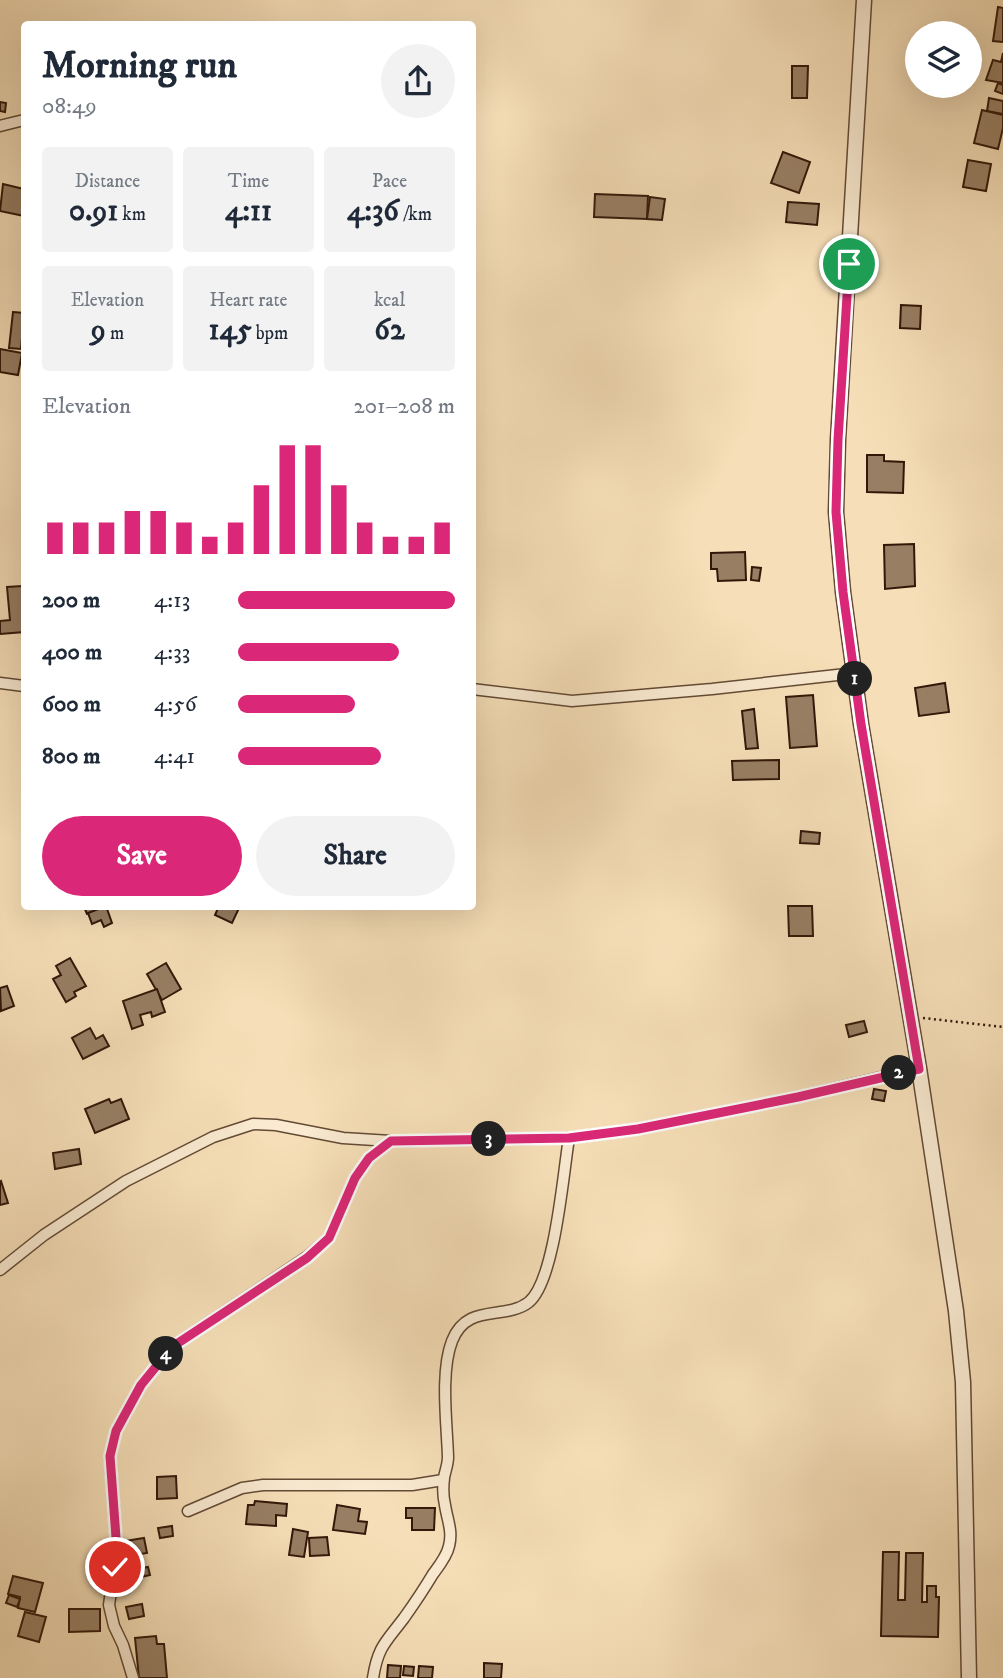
<!DOCTYPE html>
<html lang="en">
<head>
<meta charset="utf-8">
<style>
  :root { --surface:#fff; --page:#f2f2f3; --text:#1f2937; --muted:#747a83; --accent:#db2777 }
  body { margin:0; font-family:"IM FELL DW Pica",serif; background:var(--page); color:var(--text); height:100vh; display:flex; flex-direction:column; font-size:26px; white-space:nowrap }
  * { box-sizing:border-box; margin:0 }
  p { font-size:23px; color:var(--muted) }
  .icon { flex:none; width:38px; height:38px; fill:none; stroke:currentColor; stroke-width:2; stroke-linecap:round; stroke-linejoin:round }
  .map { position:relative; flex:1; overflow:hidden }
  .details { position:absolute; left:21px; top:21px; width:455px; height:889px; display:flex; flex-direction:column; background:var(--surface); border-radius:7px; box-shadow:0 7px 28px #0002 }
  .details>* { flex:none }
  .tools { position:absolute; left:905px; top:21px; display:grid; gap:14px }
  .tools a { display:grid; place-items:center; width:77px; height:77px; border-radius:50%; background:var(--surface); box-shadow:0 7px 28px #0002; font-size:35px }
  .pin { position:absolute; display:grid; place-items:center; width:60px; height:60px; color:#fff; margin:-30px; border:4px solid #fff; border-radius:50%; box-shadow:0 2px 7px #0007 }
  .km { position:absolute; width:35px; height:35px; margin:-18px; border-radius:50%; background:#222; color:#fff; font-size:19px; line-height:35px; text-align:center }
  .round { display:grid; place-items:center; flex:none; width:74px; height:74px; border-radius:37px; background:var(--page) }
  .overview { display:flex; align-items:center; justify-content:space-between; height:119px; padding:0 21px }
  h1 { font-size:38px; font-weight:700; line-height:52px }
  .metrics { display:grid; grid-template-columns:repeat(3,1fr); gap:10px; height:119px; padding:7px 21px }
  .metrics div { display:grid; align-content:center; border-radius:7px; background:var(--page); text-align:center }
  .metrics b { font-size:30px; font-weight:700 }
  .metrics small { font-size:19px; font-weight:400 }
  .metrics p { font-size:19px }
  .chart { height:196px; padding:14px 21px }
  .chart p { display:flex; justify-content:space-between }
  .chart svg { width:100%; height:126px; margin-top:7px; stroke:var(--accent); stroke-width:6 }
  .primary-button { display:flex; gap:14px; margin-top:auto; padding:14px 21px }
  .primary-button a { flex:1; height:80px; border-radius:42px; background:var(--accent); color:#fff; font-size:28px; font-weight:700; line-height:80px; text-align:center }
  .primary-button a+a { background:var(--page); color:var(--text) }
  ul { padding:0 21px; list-style:none; font-size:23px }
  li { display:grid; grid-template-columns:112px 84px 1fr; align-items:center; height:52px }
  li i { height:18px; border-radius:9px; background:var(--accent) }
  .map>svg:first-child { display:block }
</style>
</head>
<body>
<div class="map">
<svg width="1003" height="1678" viewBox="0 0 1003 1678">
  <rect width="100%" height="100%" fill="#f6dfb8"/>
  <filter id="stains"><feTurbulence type="fractalNoise" baseFrequency=".00286" numOctaves="4"/><feColorMatrix values="0 0 0 0 .2 0 0 0 0 .09 0 0 0 0 .02 0 0 0 .5 -.17"/></filter>
  <radialGradient id="worn" r=".72"><stop offset=".6" stop-color="#630" stop-opacity="0"/><stop offset="1" stop-color="#630" stop-opacity=".3"/></radialGradient>
  <g fill="#987f64" stroke="#321809" stroke-width="2">
    <polygon points="998,7 1003,8 1003,42 993,41"/>
    <polygon points="1003,53 1003,83 986,80 993,60 1001,62"/>
    <polygon points="792,66 808,66 807,98 792,98"/>
    <polygon points="998,83 1003,85 1003,94 995,91"/>
    <polygon points="989,98 1003,101 1003,114 987,111"/>
    <polygon points="0,102 6,103 5,112 0,111"/>
    <polygon points="982,110 1003,115 1003,128 998,149 974,143"/>
    <polygon points="783,152 810,162 799,193 771,183"/>
    <polygon points="968,160 991,164 986,191 963,187"/>
    <polygon points="3,184 24,189 24,216 0,211"/>
    <polygon points="595,194 648,196 647,219 594,217"/>
    <polygon points="650,197 665,199 662,220 647,219"/>
    <polygon points="788,202 819,204 817,225 786,222"/>
    <polygon points="901,305 921,306 920,329 900,328"/>
    <polygon points="13,312 24,313 21,349 9,348"/>
    <polygon points="0,349 22,353 18,375 0,372"/>
    <polygon points="867,455 884,455 884,461 904,462 903,493 867,492"/>
    <polygon points="914,544 915,586 885,589 884,545"/>
    <polygon points="745,552 746,580 718,581 717,569 711,569 711,553"/>
    <polygon points="752,567 761,568 759,581 751,580"/>
    <polygon points="22,586 24,632 0,634 0,621 10,620 7,587"/>
    <polygon points="945,683 949,712 919,716 915,688"/>
    <polygon points="813,695 817,746 790,748 786,697"/>
    <polygon points="754,709 758,748 746,749 742,711"/>
    <polygon points="779,760 779,779 733,780 732,761"/>
    <polygon points="801,831 820,833 819,844 800,843"/>
    <polygon points="96,906 97,910 87,914 84,907"/>
    <polygon points="106,906 112,923 104,927 101,920 92,924 88,913"/>
    <polygon points="219,906 240,906 232,923 215,915"/>
    <polygon points="788,906 812,906 813,936 789,936"/>
    <polygon points="70,958 86,986 74,992 76,996 66,1002 53,979 61,975 56,966"/>
    <polygon points="166,963 181,989 162,1000 147,974"/>
    <polygon points="7,986 14,1006 1,1011 0,988"/>
    <polygon points="157,989 165,1012 152,1017 151,1012 140,1015 143,1025 132,1029 123,1001"/>
    <polygon points="864,1021 867,1032 849,1037 846,1025"/>
    <polygon points="90,1028 96,1039 103,1035 109,1046 83,1059 72,1038"/>
    <polygon points="874,1089 886,1091 884,1101 872,1099"/>
    <polygon points="109,1099 111,1103 121,1099 129,1119 95,1133 85,1109"/>
    <polygon points="79,1149 81,1164 55,1169 53,1153"/>
    <polygon points="1,1181 8,1203 0,1205 0,1182"/>
    <polygon points="176,1476 177,1498 157,1499 157,1477"/>
    <polygon points="255,1501 287,1504 286,1516 276,1515 276,1526 246,1524 248,1505 254,1505"/>
    <polygon points="337,1505 360,1509 358,1521 367,1522 365,1534 333,1530"/>
    <polygon points="406,1508 435,1508 434,1530 412,1530 412,1518 406,1518"/>
    <polygon points="172,1526 173,1536 160,1538 158,1528"/>
    <polygon points="293,1529 308,1532 304,1557 289,1555"/>
    <polygon points="327,1537 329,1555 310,1556 309,1538"/>
    <polygon points="144,1538 147,1553 122,1557 119,1542"/>
    <polygon points="883,1552 899,1552 898,1600 905,1600 906,1553 923,1553 922,1602 927,1602 927,1586 936,1586 936,1597 939,1597 938,1637 881,1636"/>
    <polygon points="133,1567 135,1584 126,1585 125,1568"/>
    <polygon points="148,1567 150,1575 137,1578 136,1569"/>
    <polygon points="13,1576 43,1583 35,1612 18,1608 20,1597 8,1594"/>
    <polygon points="9,1595 20,1599 17,1607 6,1603"/>
    <polygon points="142,1604 144,1616 129,1619 126,1607"/>
    <polygon points="69,1609 100,1609 100,1631 69,1632"/>
    <polygon points="25,1612 46,1617 39,1642 18,1636"/>
    <polygon points="156,1636 157,1644 164,1644 167,1678 139,1678 135,1638"/>
    <polygon points="484,1663 502,1664 501,1678 484,1678"/>
    <polygon points="388,1665 401,1666 400,1678 387,1678"/>
    <polygon points="404,1666 414,1667 413,1676 403,1675"/>
    <polygon points="419,1666 433,1667 432,1678 418,1678"/>
  </g>
  <g fill="none" stroke-linecap="round" stroke-linejoin="round">
    <g stroke="#634a35" stroke-width="13">
      <g id="minor">
        <polyline points="0,126 24,120"/>
        <polyline points="0,683 24,686"/>
        <polyline points="472,689 572,701 712,689 855,673"/>
        <polyline points="0,1270 44,1235 126,1181 213,1137 253,1124 276,1125 343,1138 391,1141 569,1138 638,1129 798,1097 919,1068"/>
        <polyline points="188,1511 242,1488 263,1485 412,1485 443,1480"/>
        <polyline points="133,1678 123,1645 114,1626 109,1605 117,1551 110,1456 116,1431 141,1385 172,1347 307,1257 329,1238 355,1178 369,1158 391,1141"/>
        <path d="M373,1678C378,1646 386,1642 404,1618C414,1604 424,1589 433,1574C439,1566 447,1556 449,1546C453,1531 447,1519 445,1505C443,1497 443,1486 444,1478C445,1471 448,1465 448,1457C447,1424 440,1372 452,1341C467,1302 505,1321 529,1302C555,1280 563,1174 569,1138"/>
      </g>
    </g>
    <g stroke="#634a35" stroke-width="17">
      <polyline id="tertiary" points="864,0 838,440 836,512 843,592 861,724 919,1068 956,1311 963,1382 969,1678"/>
    </g>
    <polyline stroke="#321809" stroke-width="2.5" stroke-dasharray="2 3.5" stroke-linecap="butt" points="923,1018 1003,1027"/>
    <use href="#minor" stroke="#f9ead1" stroke-width="10"/>
    <use href="#tertiary" stroke="#f9ead1" stroke-width="14"/>
  </g>
  <g fill="none" stroke-linecap="round" stroke-linejoin="round">
    <g stroke="#fff" stroke-width="14">
      <polyline id="route" points="115,1567 117,1551 110,1456 116,1431 141,1385 172,1347 307,1258 329,1238 355,1178 369,1158 391,1141 569,1138 638,1129 798,1097 919,1069 861,724 843,592 836,512 838,440 849,264"/>
    </g>
    <use href="#route" stroke="#db2777" stroke-width="9"/>
  </g>
  <rect width="100%" height="100%" filter="url(#stains)"/>
  <rect width="100%" height="100%" fill="url(#worn)"/>
</svg>
<div class="tools">
<a><svg class="icon" aria-label="layers" viewBox="0 0 24 24"><path d="M12 4l9 5-9 5-9-5zM3 14l9 5 9-5"/></svg></a>
</div>
<div class="pin" style="left:849px;top:264px;background:#1e9e55"><svg class="icon" aria-label="arrive" viewBox="0 0 24 24"><path d="M6 21V4h12l-3 4 3 4H6"/></svg></div>
<div class="pin" style="left:115px;top:1567px;background:#d93025"><svg class="icon" aria-label="check" viewBox="0 0 24 24"><path d="M5 12l5 5 9-10"/></svg></div>
<b class="km" style="left:855px;top:679px">1</b>
<b class="km" style="left:899px;top:1073px">2</b>
<b class="km" style="left:489px;top:1139px">3</b>
<b class="km" style="left:166px;top:1354px">4</b>
<section class="details">
<div class="overview"><div><h1>Morning run</h1><p>08:49</p></div><a class="round"><svg class="icon" aria-label="share" viewBox="0 0 24 24"><path d="M12 15V3M7 8l5-5 5 5M5 13v7h14v-7"/></svg></a></div>
<div class="metrics">
<div><p>Distance</p><b>0.91<small> km</small></b></div>
<div><p>Time</p><b>4:11</b></div>
<div><p>Pace</p><b>4:36<small> /km</small></b></div>
</div>
<div class="metrics">
<div><p>Elevation</p><b>9<small> m</small></b></div>
<div><p>Heart rate</p><b>145<small> bpm</small></b></div>
<div><p>kcal</p><b>62</b></div>
</div>
<div class="chart"><p><span>Elevation</span>201–208 m</p>
<svg viewBox="0 0 160 44" preserveAspectRatio="none"><path d="M5 44V33M15 44V33M25 44V33M35 44V29M45 44V29M55 44V33M65 44V38M75 44V33M85 44V20M95 44V6M105 44V6M115 44V20M125 44V33M135 44V38M145 44V38M155 44V33"/></svg>
</div>
<ul>
<li><b>200 m</b>4:13<i style="width:100%"></i></li>
<li><b>400 m</b>4:33<i style="width:74%"></i></li>
<li><b>600 m</b>4:56<i style="width:54%"></i></li>
<li><b>800 m</b>4:41<i style="width:66%"></i></li>
</ul>
<div class="primary-button"><a>Save</a><a>Share</a></div>
</section>
</div>
</body>
</html>
